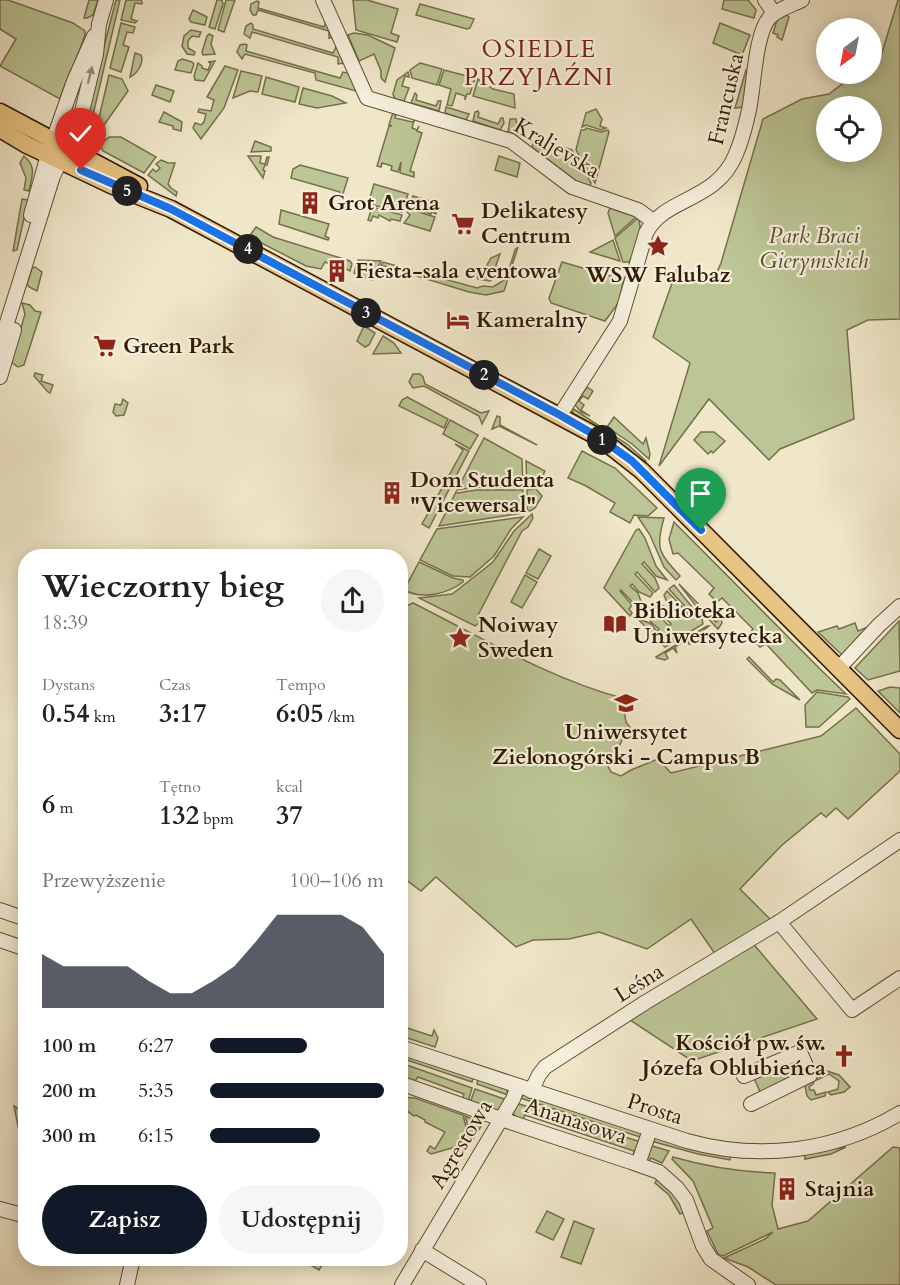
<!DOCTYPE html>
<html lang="pl">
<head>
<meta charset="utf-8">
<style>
  :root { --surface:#fff; --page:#f6f6f6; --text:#222; --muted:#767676; --accent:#111827 }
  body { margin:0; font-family:Cardo,serif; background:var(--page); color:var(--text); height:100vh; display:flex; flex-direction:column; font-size:22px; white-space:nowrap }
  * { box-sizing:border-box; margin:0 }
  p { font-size:20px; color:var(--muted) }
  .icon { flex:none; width:33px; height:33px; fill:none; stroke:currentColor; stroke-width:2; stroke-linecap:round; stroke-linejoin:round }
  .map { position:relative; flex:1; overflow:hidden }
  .details { position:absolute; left:18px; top:549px; width:390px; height:717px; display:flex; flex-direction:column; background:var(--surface); border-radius:24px; box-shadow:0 3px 15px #0003 }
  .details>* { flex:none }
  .needle { width:39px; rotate:212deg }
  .buttons { position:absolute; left:816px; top:18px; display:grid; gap:12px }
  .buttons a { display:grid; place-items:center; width:66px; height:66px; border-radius:50%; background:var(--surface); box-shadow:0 3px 15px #0003; font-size:30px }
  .pin { position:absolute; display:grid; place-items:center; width:51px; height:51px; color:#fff; margin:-62px -26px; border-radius:50% 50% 50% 0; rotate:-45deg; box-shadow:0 0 6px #0007 }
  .pin .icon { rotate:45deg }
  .km { position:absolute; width:30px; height:30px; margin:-15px; border-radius:50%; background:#222; color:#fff; font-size:16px; line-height:30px; text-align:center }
  .round { display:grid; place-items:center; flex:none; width:63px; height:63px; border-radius:32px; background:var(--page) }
  .summary { display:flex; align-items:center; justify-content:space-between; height:102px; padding:0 24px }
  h1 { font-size:33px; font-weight:600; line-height:45px }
  .figures { display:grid; grid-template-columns:repeat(3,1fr); gap:9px; height:102px; padding:6px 24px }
  .figures div { display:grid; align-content:center }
  .figures b { font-size:26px; font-weight:600 }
  .figures small { font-size:16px; font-weight:400 }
  .figures p { font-size:16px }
  .chart { height:168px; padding:12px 24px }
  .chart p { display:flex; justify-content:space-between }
  .chart svg { width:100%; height:108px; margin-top:6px; fill:var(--accent); opacity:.7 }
  .primary-button { display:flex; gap:12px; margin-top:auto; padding:12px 24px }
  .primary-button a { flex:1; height:69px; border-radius:36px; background:var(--accent); color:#fff; font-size:24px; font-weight:600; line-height:69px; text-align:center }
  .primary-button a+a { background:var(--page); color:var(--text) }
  ul { padding:0 24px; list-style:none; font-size:20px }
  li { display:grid; grid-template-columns:96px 72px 1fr; align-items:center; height:45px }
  li i { height:15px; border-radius:8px; background:var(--accent) }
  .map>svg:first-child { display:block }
</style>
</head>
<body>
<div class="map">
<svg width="900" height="1285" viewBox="0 0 900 1285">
  <rect width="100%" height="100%" fill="#f0e7c9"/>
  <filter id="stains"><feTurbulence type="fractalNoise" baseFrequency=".00333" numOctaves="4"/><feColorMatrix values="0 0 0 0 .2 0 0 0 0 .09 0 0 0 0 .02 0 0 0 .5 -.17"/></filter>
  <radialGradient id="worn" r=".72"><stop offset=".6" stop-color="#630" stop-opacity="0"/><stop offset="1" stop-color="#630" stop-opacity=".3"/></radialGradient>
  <g fill="#bcc595" stroke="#76704b" stroke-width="1.5" fill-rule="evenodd">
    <path d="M0,0H8L73,23L85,31V35C78,57 67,77 60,99L0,66L16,39L0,29Z"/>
    <polygon points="89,0 98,0 93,15 87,18 84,18"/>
    <polygon points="116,0 120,0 91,123 88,125 84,124"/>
    <polygon points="126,0 141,0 142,2 142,4 135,3 131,19 137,21 135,23 121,20"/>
    <polygon points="217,0 222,0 223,4 215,29 209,27"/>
    <polygon points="226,0 235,0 224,32 218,30"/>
    <polygon points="353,0 367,0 398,9 391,33 399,36 397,42 356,30"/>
    <polygon points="724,0 748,0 756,10 754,18 722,9"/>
    <path d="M898,0H900V319L868,320L847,330L854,419L780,449L769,460L709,399L659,466L690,363L653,337L677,269L714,279L721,263L763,119L802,99L829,94L855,74H872V63L880,59ZM826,106H872V152H826Z"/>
    <polygon points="257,1 259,2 258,8 324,27 326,21 335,37 329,38 329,31 258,10 256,15 253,15 250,10 251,4"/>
    <polygon points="420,4 474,19 470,28 467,29 416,15"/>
    <polygon points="193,10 207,17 205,25 191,22 189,19"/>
    <polygon points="787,15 789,17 782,40 777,37 778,35 773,33 777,20"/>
    <polygon points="121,23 135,27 133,33 127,32 123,45 129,47 121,72 110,68"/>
    <polygon points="251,23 253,25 253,29 333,53 336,47 342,50 345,63 338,64 338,57 252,32 250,38 244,34 246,26"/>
    <polygon points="720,23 750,35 742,55 713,43"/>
    <polygon points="191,30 201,32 199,37 192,36 188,41 188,48 195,52 194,55 187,54 182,46 184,36"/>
    <polygon points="354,33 368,35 395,48 385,82 381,78 381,71 374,54 359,61 348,35"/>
    <polygon points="209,34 213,36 211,44 215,54 203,55 202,52 207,36"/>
    <polygon points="245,44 247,45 246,51 340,78 343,72 351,74 356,91 316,80 315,73 245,54 242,59 237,52 240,45"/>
    <path d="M135,53L141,55C144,63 138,73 130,77Z"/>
    <polygon points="182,59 192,62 194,64 191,73 175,70 178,61"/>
    <polygon points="215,61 204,81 195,80 194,76 198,63 202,66 202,68 208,70 211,63 208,62"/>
    <polygon points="420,63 442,69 437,85 412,78 410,70"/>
    <polygon points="225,66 238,70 224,108 201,139 193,128 195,123 201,125 204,122 206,114 198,112 199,109 211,111 214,100 207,97"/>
    <polygon points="444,70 475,78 470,94 467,94 465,100 465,96 456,93 452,106 447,105 451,89 439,85"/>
    <polygon points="746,70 749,72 743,107 735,108"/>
    <polygon points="241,71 262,76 258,92 250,91 233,98"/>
    <polygon points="408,72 409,77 405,76 402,86 409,88 404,101 395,99 393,94 397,80"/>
    <polygon points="109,75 122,79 128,91 104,125 101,126 98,122"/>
    <polygon points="266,77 299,87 295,102 262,94"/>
    <polygon points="478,79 493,89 514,94 515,108 473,96"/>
    <polygon points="156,85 174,91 170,102 152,95"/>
    <polygon points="303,88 332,96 346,103 317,108 299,104"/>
    <polygon points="415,93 417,95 416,100 436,106 438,101 441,101 439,111 411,103"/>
    <polygon points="446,107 469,114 466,120 445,113"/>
    <polygon points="596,109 602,119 600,126 606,128 601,130 586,125 582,127 586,113"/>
    <polygon points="478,111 479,113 478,117 498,124 501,118 503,118 504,123 500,130 473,121 475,112"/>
    <polygon points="164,112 182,122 181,131 173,129 173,126 159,122"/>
    <polygon points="396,114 395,118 412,122 414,121 412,128 417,130 419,126 417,131 422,133 410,171 414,172 414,177 400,173 401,162 398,172 391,170 392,166 382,163 381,167 377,166 389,126 392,126 389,125 392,115"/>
    <polygon points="510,119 516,119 519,135 508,132"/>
    <polygon points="586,128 601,132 608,130 609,132 595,183 576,150 581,130 585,130"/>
    <polygon points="109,137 121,137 156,157 144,173 103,151 100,145"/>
    <polygon points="538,140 572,150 591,183 590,186 576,181 532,147 534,141"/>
    <polygon points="255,141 271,147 271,151 251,152"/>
    <path d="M24,156C37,167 32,176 29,191L24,190L26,178L20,163Z"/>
    <polygon points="248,156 261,156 260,163 265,164 267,157 269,157 267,165 265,165 263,170 265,171 263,178"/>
    <polygon points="499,156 520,163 517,177 495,170"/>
    <polygon points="161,160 168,163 175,163 168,184 171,188 177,192 176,196 148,175 153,169 156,172 160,168 156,164"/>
    <polygon points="300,165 348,178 342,197 339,196 340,192 291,178 293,169"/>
    <polygon points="374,184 408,194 402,212 368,204"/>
    <polygon points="413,196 438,203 436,214 432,212 431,214 409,207"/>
    <polygon points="22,199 28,200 17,250 13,251"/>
    <polygon points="372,207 402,215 400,221 391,219 390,221 379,215 378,218 373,216 371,221 368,220"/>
    <polygon points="610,208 636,217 615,236 608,213"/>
    <polygon points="409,209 435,217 430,231 404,223 410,215 407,212"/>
    <polygon points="281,210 329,224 325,236 329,238 328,240 279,224"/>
    <path d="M638,218C644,229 635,252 629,262H623L615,238Z"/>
    <polygon points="256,227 273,237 350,261 352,264 350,271 334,263 332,265 325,262 321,269 306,266 252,238 251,234"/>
    <polygon points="613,240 620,261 590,252"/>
    <polygon points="518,247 504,291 486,295 469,292 381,265 383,262 477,288 483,286 493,287 506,279 515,250"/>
    <polygon points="500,254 494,271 500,273 499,275 490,281 478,279 475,270 487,273 489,267 487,265 491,258"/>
    <polygon points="358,260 381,261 372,280 354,273"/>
    <polygon points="562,262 614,277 615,275 624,278 619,302 605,321 551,303 549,298"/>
    <polygon points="35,267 42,272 37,291 29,287 27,284 32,268"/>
    <polygon points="22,303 30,305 35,311 41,312 24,365 18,367 11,362 25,314"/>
    <polygon points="364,326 375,333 369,345 365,347 357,341"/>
    <polygon points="383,336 394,343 401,353 373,354"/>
    <polygon points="35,373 43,375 41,381 53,385 50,393 48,392 34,376"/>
    <polygon points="413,374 420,374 423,377 425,384 481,413 489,411 482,424 479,416 424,386 413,388 409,382"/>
    <polygon points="587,387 593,391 588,399 583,396 579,401 584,405 581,410 590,416 581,412 575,405"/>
    <polygon points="407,397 448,419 444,428 399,406 402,400"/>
    <polygon points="123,399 128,403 124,415 116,416 113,412 115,404 121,405"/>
    <polygon points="572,408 627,444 646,461 641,462 574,416"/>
    <polygon points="497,416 500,417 500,425 537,445 499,426 492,429"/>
    <polygon points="614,417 643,444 646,438 650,454 649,459 632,444 607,427"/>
    <polygon points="450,420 478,435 470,449 443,434"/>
    <polygon points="701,432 714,432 725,441 713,453 711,451 708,454 694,440"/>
    <polygon points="484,438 522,459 523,487 477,487 457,490"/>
    <polygon points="455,444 469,451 429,528 422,524 463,450"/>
    <polygon points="582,451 615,468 657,508 648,516 634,515 630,523 610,512 615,503 586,486 568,478"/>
    <polygon points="526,461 545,471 538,485 527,486"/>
    <polygon points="536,489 542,496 535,508 530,511 527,510 527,490"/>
    <polygon points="476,490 523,490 523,513 439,526 456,492 458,493"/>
    <polygon points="532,514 533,518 528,527 522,531 477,617 482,621 475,626 419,598 452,594 460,588 493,562 514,531"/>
    <polygon points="523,517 511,529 494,556 470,577 453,576 420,560 437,529"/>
    <path d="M638,517L664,518C655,549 659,553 680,576L676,580L664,567L650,535Z"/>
    <polygon points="674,522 822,671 846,694 817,690 812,693 766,644 760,647 750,637 749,634 753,629 722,598 717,602 709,594 714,588 678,553 673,554 669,539"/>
    <polygon points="639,529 645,538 656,566 667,580 656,576 644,562 642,564 655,578 659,588 655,592 637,572 635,574 653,593 650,597 639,592 632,584 630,586 638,593 642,604 638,608 621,590 620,591 632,605 629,609 632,613 630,616 604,588 636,530"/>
    <polygon points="539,549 551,556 538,579 526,573"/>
    <path d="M419,562L453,578L463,580V582C447,594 423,600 404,590Z"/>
    <polygon points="525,575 537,582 522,608 511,602"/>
    <polygon points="679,584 716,622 721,618 722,623 718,629 696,606"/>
    <polygon points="674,585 702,619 703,624 665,647 638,619 650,623 657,631 659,629 651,622 647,611 650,607 669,626 671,624 653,605 656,602 666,607 680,620 681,618 668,605 664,595 667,591 689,614 691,613 669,589"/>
    <path d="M413,603C481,637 548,678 622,698L626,722L634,733L624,735L614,759L608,766L611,772L621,776L631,770L658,759L671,773L821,736L856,708L900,754V771L848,819L836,808L826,817L821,813L781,846L740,889L775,924L750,940L817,1019L692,1061L630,1020L718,958L691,919L647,949L599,932L569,939L533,940L516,947L436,877L421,891L401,876L400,618L408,605Z"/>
    <polygon points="899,621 900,671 868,680 855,668"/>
    <polygon points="855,623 858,631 873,625 847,654 842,655 818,632 837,626 839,629"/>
    <polygon points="707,626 709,626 701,632 703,638 699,633 688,639 690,645 686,640 675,647 677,653 673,648 665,653 668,658 665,660 657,658 656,657"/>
    <polygon points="749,657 773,682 776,679 780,680 800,700 772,684 747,659"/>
    <polygon points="890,687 900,688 900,713 878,691"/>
    <polygon points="817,692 848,697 850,699 819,727 806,727 805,705"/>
    <polygon points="401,1026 432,1036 434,1030 438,1038 435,1047 401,1036"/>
    <polygon points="401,1052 473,1078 472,1082 401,1058"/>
    <polygon points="793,1059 801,1077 761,1094 753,1076"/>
    <polygon points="401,1063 472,1088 468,1102 463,1098 464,1094 418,1077 415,1081 401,1078"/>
    <polygon points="827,1071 839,1075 850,1087 844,1092 831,1095 828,1092 838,1089 839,1081 829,1074 823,1077 823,1073"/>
    <polygon points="817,1075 821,1078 814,1081 813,1084 809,1087 810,1090 814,1090 816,1095 826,1092 825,1096 811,1100 807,1096 804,1081"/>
    <polygon points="478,1079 506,1088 508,1095 477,1084"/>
    <polygon points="475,1089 507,1100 501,1109 497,1111 470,1103"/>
    <polygon points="526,1094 642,1133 643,1138 520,1098"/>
    <polygon points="400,1097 415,1098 463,1115 470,1143 431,1154 427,1151 430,1146 435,1149 445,1132 425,1122 425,1120 416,1115 414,1116 401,1106"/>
    <polygon points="516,1103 641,1142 638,1155 633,1157 634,1151 525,1115 523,1120 516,1118 513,1112"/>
    <polygon points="14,1106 25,1113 25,1121 19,1131"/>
    <polygon points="465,1116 483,1123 472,1141"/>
    <polygon points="654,1137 731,1155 730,1160 698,1154 651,1141"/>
    <polygon points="649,1145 669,1151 662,1163 651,1158 647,1163 644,1155"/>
    <polygon points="846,1147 831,1154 805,1159 804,1154"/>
    <path d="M893,1147L900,1148V1285H776L748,1267L724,1258L765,1239L773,1232L723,1256L718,1254L707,1231L713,1228L693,1181L672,1159L673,1157C708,1167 738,1172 775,1173L772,1205L778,1229L808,1221Z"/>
    <polygon points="658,1177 673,1189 685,1212 680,1214 669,1195 655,1183"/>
    <polygon points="547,1211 564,1219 553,1240 536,1232"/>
    <polygon points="574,1221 594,1229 581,1264 561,1257"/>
    <polygon points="300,1259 326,1259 319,1270"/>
  </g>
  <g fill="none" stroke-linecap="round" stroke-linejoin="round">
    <g stroke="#614d33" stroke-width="16">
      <g id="minor">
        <polyline points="323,0 367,98 511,141 572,187 638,210 653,221"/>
        <polyline points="765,0 774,13"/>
        <polyline points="31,215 48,155 74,81 94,36"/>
        <polyline points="0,345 53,176 79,124 96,54 99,24 106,0"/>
        <polyline points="0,377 14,330"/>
        <path d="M560,415L620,321L646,233C665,196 716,203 736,154C742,140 746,124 749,110C754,87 755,33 770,17C778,9 792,5 802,0"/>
        <polyline points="838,669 879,625 900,606"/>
        <polyline points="0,910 26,919"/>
        <polyline points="779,922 852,1010 900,978"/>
        <polyline points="0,940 26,949"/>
        <path d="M400,1047L687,1141C759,1161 835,1152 900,1113"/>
        <polyline points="744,1076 800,1052 810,1075 751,1104"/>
        <polyline points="400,1083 501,1119 631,1162 659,1172 677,1188 686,1200 703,1246 711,1259 748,1285"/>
        <polyline points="531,1091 539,1075 545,1067 646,1002 779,922 900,840"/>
        <polyline points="638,1164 650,1130"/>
        <polyline points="0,1209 26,1216"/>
        <polyline points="422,1250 479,1285"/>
        <polyline points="127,1285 133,1258"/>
        <polyline points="402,1285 513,1099 518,1086"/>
      </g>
    </g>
    <g stroke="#311a01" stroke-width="19">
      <g id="major">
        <polyline points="0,112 139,186"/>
        <polyline points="0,129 27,145 111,185 171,209 600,438 642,471 900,730"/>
      </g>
    </g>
    <use href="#minor" stroke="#f5efdc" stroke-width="14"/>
    <use href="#major" stroke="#e8c484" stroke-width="16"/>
  </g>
  <defs><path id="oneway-solid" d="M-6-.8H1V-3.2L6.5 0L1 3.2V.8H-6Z" transform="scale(1.5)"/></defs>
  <use fill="#9d8f79" href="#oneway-solid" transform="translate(90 75) rotate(-76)"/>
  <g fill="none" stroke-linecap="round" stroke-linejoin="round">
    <g stroke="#fff" stroke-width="12">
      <polyline id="route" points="81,170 171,209 560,415 600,438 632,461 701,530"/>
    </g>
    <use href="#route" stroke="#1a73e8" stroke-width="8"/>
  </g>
  <defs>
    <g id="building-bare" transform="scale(1.8)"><path d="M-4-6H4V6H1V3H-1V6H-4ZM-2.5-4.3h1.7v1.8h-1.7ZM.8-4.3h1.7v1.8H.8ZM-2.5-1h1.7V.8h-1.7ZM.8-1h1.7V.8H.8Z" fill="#8f2418" stroke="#f5efdc" stroke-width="2.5" paint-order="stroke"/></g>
    <g id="supermarket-bare" transform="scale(1.8)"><path d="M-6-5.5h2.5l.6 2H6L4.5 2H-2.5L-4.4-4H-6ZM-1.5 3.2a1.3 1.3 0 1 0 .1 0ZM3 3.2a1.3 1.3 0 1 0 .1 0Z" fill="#8f2418" stroke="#f5efdc" stroke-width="2.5" paint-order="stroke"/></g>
    <g id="sight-bare" transform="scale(1.8)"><path d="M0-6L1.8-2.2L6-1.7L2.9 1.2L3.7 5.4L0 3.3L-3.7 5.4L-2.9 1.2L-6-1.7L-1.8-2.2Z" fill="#8f2418" stroke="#f5efdc" stroke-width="2.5" paint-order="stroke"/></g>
    <g id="hotel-bare" transform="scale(1.8)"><path d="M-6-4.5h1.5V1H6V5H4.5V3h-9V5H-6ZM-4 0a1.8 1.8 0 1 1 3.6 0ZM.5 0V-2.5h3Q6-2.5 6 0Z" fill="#8f2418" stroke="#f5efdc" stroke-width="2.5" paint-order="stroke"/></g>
    <g id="library-bare" transform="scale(1.8)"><path d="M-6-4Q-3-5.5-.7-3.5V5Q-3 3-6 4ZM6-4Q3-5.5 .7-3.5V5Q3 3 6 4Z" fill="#8f2418" stroke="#f5efdc" stroke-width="2.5" paint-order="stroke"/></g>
    <g id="university-bare" transform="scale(1.8)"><path d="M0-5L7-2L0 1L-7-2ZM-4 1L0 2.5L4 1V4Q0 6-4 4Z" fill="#8f2418" stroke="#f5efdc" stroke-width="2.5" paint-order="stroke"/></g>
    <g id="church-bare" transform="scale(1.8)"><path d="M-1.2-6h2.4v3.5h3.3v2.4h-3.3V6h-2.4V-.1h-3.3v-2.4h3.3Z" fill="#8f2418" stroke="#f5efdc" stroke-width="2.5" paint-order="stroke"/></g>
  </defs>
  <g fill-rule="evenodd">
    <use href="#building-bare" x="310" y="203"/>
    <use href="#supermarket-bare" x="463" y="224"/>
    <use href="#sight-bare" x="658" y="246"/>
    <use href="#building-bare" x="337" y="271"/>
    <use href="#hotel-bare" x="458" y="320"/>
    <use href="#supermarket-bare" x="105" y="346"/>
    <use href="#building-bare" x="392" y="493"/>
    <use href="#library-bare" x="615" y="624"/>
    <use href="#sight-bare" x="460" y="638"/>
    <use href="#university-bare" x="626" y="703"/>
    <use href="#church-bare" x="844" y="1056"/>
    <use href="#building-bare" x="787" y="1189"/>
  </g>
  <g text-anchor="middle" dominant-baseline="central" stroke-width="4.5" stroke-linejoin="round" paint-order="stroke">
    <g font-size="22" fill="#311a01" stroke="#f5efdc">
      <text transform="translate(726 99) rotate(-77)">Francuska</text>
      <text transform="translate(557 148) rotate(31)">Kraljevska</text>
      <text transform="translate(639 983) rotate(-32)">Leśna</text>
      <text transform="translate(655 1109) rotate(18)">Prosta</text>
      <text transform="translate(576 1121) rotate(18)">Ananasowa</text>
      <text transform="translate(461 1144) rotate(-59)">Agrestowa</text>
    </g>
    <g font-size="22" font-weight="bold" fill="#311a01" stroke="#f5efdc" text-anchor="start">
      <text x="328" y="203">Grot Arena</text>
      <text x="481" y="211">Delikatesy<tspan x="481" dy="25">Centrum</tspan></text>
      <text x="355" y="271">Fiesta-sala eventowa</text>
      <text x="658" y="275" text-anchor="middle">WSW Falubaz</text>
      <text x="476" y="320">Kameralny</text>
      <text x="123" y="346">Green Park</text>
      <text x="410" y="480">Dom Studenta<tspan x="410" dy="25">"Vicewersal"</tspan></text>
      <text x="633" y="611">Biblioteka<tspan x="633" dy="25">Uniwersytecka</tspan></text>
      <text x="478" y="625">Noiway<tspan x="478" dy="25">Sweden</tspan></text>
      <text x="626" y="732" text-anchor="middle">Uniwersytet<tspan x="626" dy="25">Zielonogórski - Campus B</tspan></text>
      <text x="826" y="1043" text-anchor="end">Kościół pw. św.<tspan x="826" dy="25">Józefa Oblubieńca</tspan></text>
      <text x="805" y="1189">Stajnia</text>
    </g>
    <g font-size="22" font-style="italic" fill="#5b4d2d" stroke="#f5efdc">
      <text x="814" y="236">Park Braci<tspan x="814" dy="25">Gierymskich</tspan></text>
    </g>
    <g font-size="24" letter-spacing="1.5" fill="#7a1f14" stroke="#f5efdc">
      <text x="539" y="49">OSIEDLE<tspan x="539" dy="28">PRZYJAŹNI</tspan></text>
    </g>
  </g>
  <rect width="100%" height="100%" filter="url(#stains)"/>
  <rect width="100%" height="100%" fill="url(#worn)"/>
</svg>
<div class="buttons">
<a><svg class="needle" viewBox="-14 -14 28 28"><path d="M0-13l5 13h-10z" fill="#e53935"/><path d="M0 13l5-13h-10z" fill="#767676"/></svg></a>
<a><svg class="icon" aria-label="locate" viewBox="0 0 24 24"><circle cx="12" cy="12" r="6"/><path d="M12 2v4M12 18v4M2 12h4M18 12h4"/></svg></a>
</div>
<div class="pin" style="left:701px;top:530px;background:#1e9e55"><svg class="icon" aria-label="arrive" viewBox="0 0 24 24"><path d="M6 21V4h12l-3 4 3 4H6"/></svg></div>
<div class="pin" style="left:81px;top:170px;background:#d93025"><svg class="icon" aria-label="check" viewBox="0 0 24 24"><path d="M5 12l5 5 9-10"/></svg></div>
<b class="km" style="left:602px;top:440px">1</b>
<b class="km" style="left:484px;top:375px">2</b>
<b class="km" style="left:366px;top:313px">3</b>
<b class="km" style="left:248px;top:249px">4</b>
<b class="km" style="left:127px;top:191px">5</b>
<section class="details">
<div class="summary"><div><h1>Wieczorny bieg</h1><p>18:39</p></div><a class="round"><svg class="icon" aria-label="share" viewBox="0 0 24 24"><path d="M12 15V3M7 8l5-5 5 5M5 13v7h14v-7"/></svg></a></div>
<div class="figures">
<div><p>Dystans</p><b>0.54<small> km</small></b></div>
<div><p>Czas</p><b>3:17</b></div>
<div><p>Tempo</p><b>6:05<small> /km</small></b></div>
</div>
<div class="figures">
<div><b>6<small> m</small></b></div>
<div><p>Tętno</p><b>132<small> bpm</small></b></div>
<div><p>kcal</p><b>37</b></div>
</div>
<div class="chart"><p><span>Przewyższenie</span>100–106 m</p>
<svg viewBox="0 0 160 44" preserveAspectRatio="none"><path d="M0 44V22L10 27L20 27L30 27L40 27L50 33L60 38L70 38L80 33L90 27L100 17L110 6L120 6L130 6L140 6L150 11L160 22V44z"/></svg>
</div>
<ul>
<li><b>100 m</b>6:27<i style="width:56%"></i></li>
<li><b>200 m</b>5:35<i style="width:100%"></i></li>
<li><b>300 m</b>6:15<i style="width:63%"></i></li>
</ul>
<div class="primary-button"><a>Zapisz</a><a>Udostępnij</a></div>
</section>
</div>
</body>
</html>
